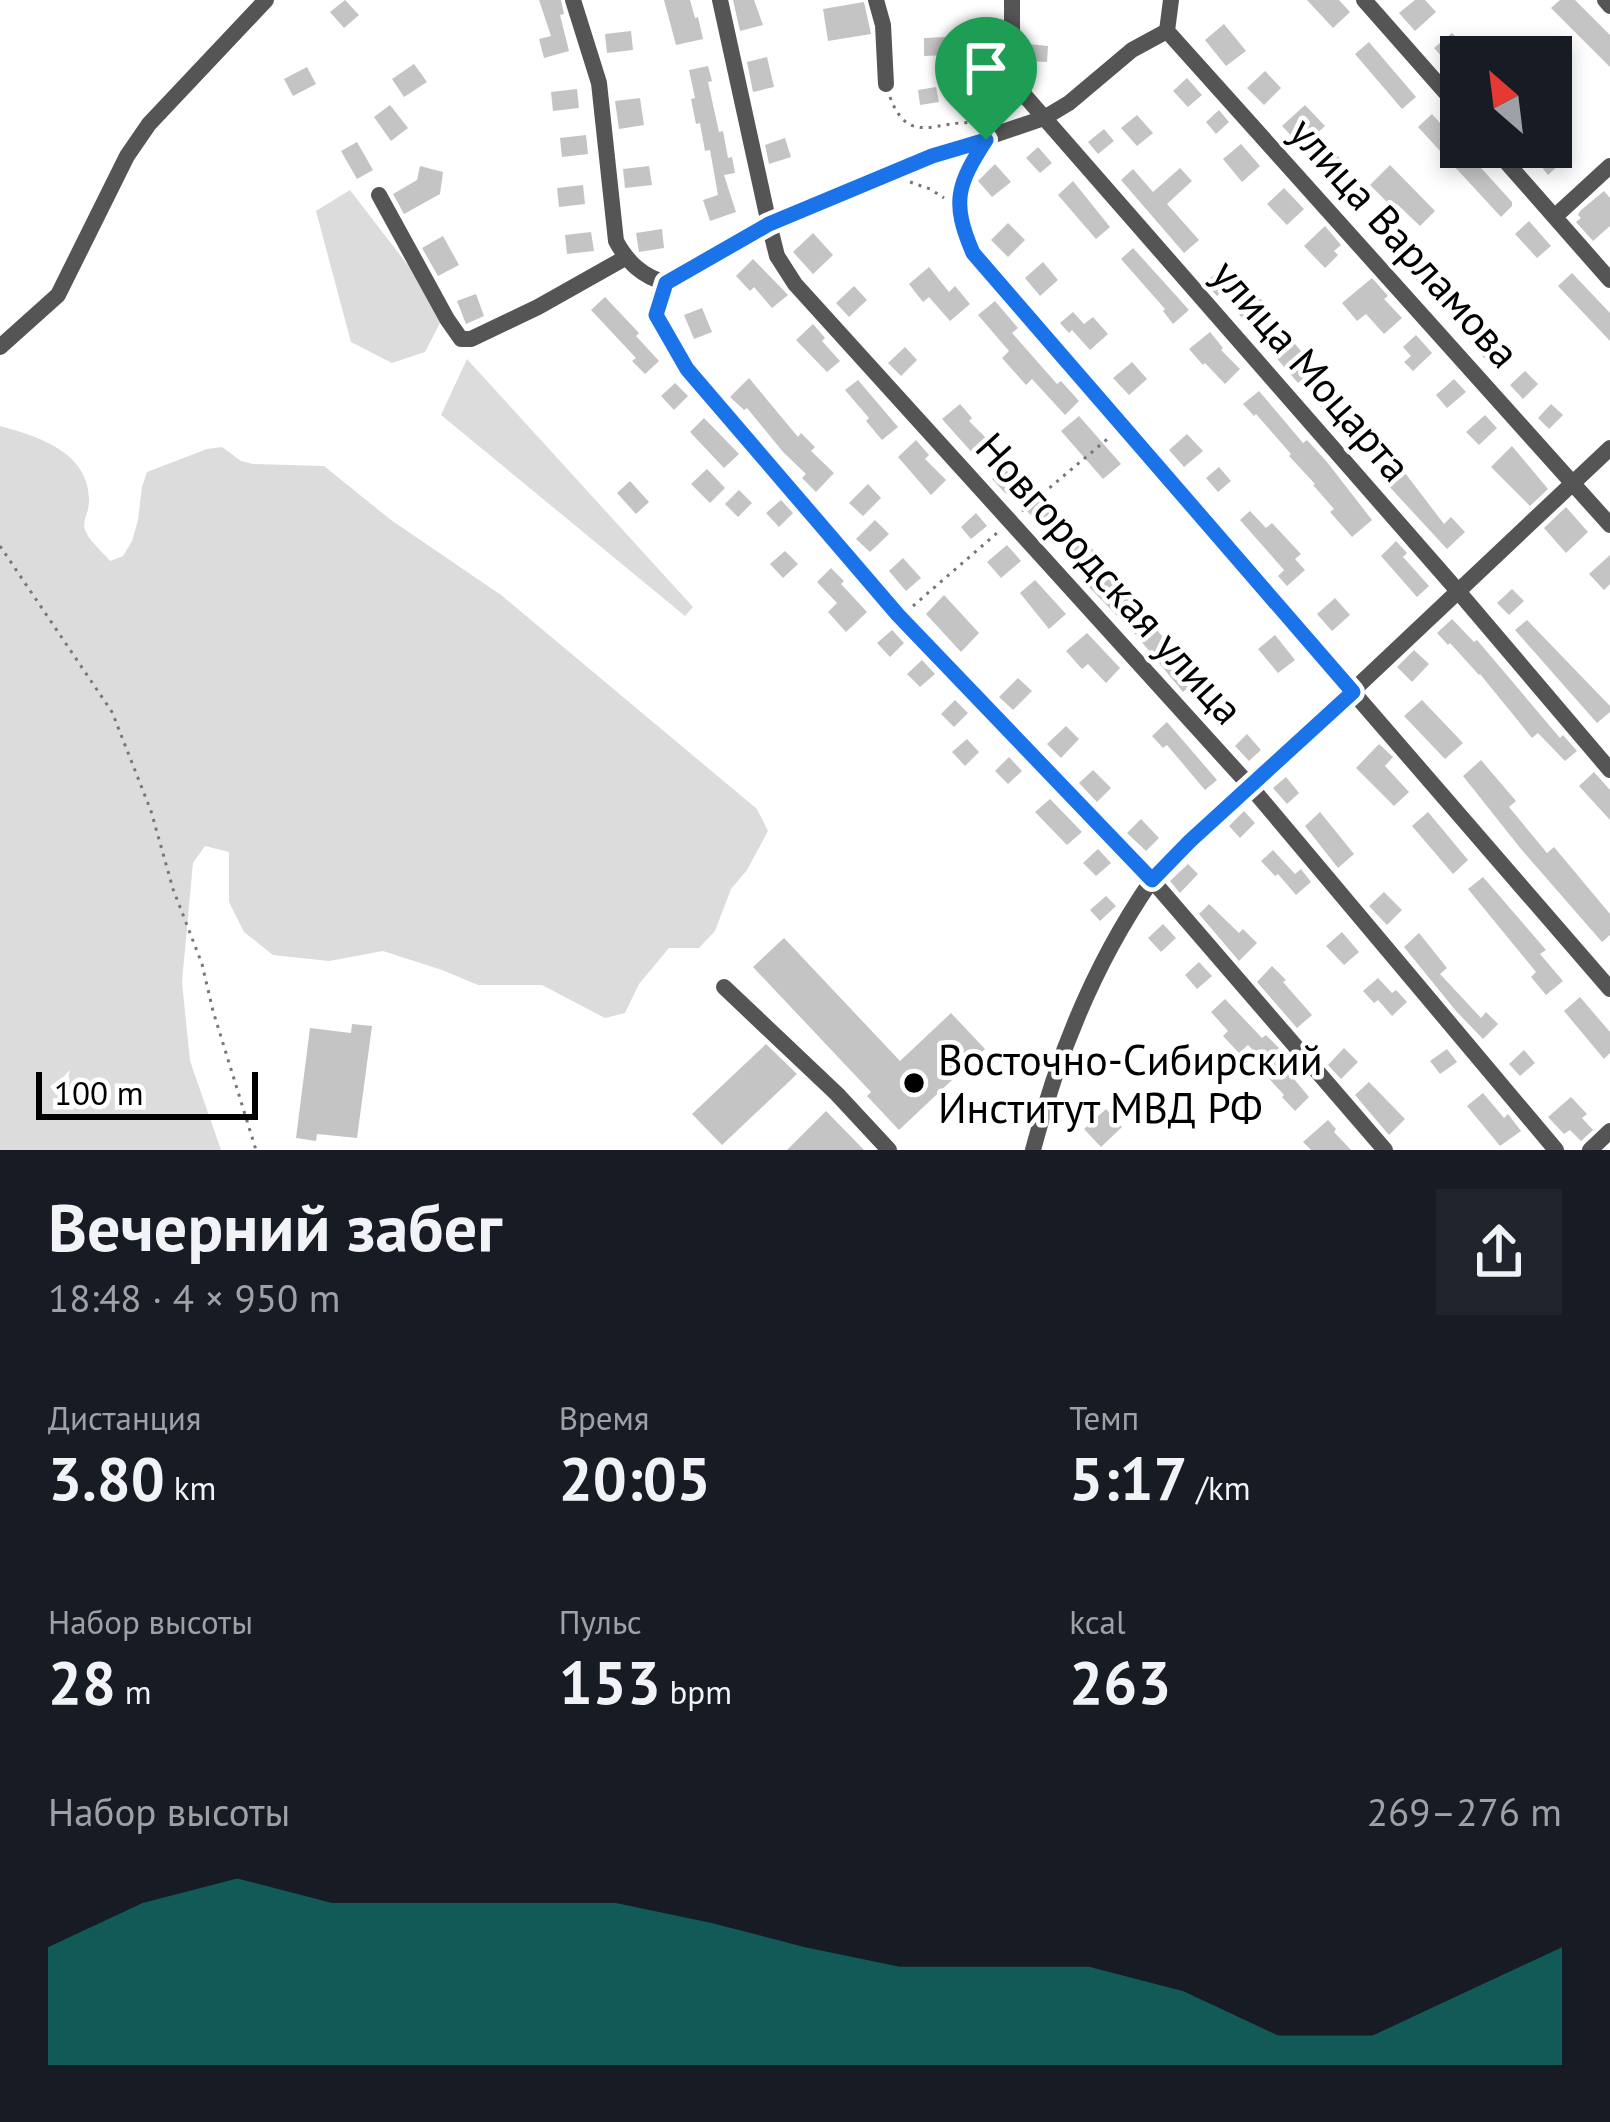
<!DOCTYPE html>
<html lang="ru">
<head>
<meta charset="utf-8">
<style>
  :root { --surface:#171b24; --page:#20242c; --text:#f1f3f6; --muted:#9ea1a6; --accent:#0f766e }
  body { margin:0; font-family:"PT Sans",sans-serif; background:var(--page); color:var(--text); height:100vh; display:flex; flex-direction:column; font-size:45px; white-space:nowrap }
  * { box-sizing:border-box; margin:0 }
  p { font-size:39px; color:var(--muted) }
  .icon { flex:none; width:66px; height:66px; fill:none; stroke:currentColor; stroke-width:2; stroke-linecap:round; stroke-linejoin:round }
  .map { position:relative; height:1150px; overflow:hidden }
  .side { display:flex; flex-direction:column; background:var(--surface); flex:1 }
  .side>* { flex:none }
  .needle { width:78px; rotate:332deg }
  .buttons { position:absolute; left:1440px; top:36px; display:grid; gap:24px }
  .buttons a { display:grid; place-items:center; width:132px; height:132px; border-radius:0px; background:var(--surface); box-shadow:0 6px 18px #0003; font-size:60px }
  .scale { position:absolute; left:36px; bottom:30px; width:222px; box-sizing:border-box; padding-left:12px; border:6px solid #000; border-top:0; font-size:33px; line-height:42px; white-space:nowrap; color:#000; -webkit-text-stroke:9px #fff; paint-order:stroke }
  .pin { position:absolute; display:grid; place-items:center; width:102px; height:102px; color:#fff; margin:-123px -51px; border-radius:50% 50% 50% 0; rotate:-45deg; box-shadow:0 0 12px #0007 }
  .pin .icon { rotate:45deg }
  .round { display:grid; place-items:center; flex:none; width:126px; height:126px; border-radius:0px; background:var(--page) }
  .summary { display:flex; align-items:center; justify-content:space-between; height:204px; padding:0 48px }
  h1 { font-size:66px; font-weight:800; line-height:90px }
  .metrics { display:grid; grid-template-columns:repeat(3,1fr); gap:18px; height:204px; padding:12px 48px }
  .metrics div { display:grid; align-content:center }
  .metrics b { font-size:60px; font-weight:800 }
  .metrics small { font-size:33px; font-weight:400 }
  .metrics p { font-size:33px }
  .chart { height:336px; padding:24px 48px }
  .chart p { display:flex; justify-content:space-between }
  .chart svg { width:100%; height:216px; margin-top:12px; fill:var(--accent); opacity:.7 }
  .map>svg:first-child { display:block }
</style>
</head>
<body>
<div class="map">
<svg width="1610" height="1150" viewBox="0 0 1610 1150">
  <rect width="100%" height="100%" fill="#fff"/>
  <g fill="#dcdcdc">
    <polygon points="350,190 410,268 440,323 425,352 392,363 351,342 316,211"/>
    <polygon points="467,359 693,607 685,616 441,415"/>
    <path d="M0,426C38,436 91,453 89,502C89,512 82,521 85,530C89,541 103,552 110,561L123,556L132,541L138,520L142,487L147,472L207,449L222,447L241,461L253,464L324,466L391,520L501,595L757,809L768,831L747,870L731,889L715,931L699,948H669L639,984L625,1013L605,1018L542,985H478L442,970L383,951L329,961L273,955L244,932L229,902V852L205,846L193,863L182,982L190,1061L221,1150H0Z"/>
  </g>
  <g fill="#c4c4c4">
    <polygon points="345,0 359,15 344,28 330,12"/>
    <polygon points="539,0 561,0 564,14 560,15 569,51 544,58 539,39 551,36"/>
    <polygon points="664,0 690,0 695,18 698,17 703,39 676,45"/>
    <polygon points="733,0 754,0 763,25 740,31"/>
    <polygon points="1307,0 1339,0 1350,12 1333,28"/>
    <polygon points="1415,0 1425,0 1436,12 1415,31 1399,13"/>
    <polygon points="1560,0 1575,0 1610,35 1610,67 1551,8"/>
    <polygon points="864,2 871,34 828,41 823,9"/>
    <polygon points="982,17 998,18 997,38 981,38"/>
    <polygon points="1224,24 1246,51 1226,66 1205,40"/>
    <polygon points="631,31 633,50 607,53 605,34"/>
    <polygon points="1452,33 1471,53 1461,57 1461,62 1453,69 1434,48"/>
    <polygon points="946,37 947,55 924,56 924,38"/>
    <polygon points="1369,42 1416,97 1402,109 1355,54"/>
    <polygon points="1028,44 1048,46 1047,62 1026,61"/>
    <polygon points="767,57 774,87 753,92 747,62"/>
    <polygon points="414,64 427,82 404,97 392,79"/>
    <polygon points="708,66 712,81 708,82 719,132 723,131 728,158 732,157 735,173 724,175 736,212 710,221 703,200 718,195 710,150 705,151 700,123 696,124 691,99 695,98 689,70"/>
    <polygon points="307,67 316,84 293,96 284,79"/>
    <polygon points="994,71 998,92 981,94 978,74"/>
    <polygon points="1265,71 1281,88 1264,105 1247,88"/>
    <polygon points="1187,78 1202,95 1188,107 1173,91"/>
    <polygon points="936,87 939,102 920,105 918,90"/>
    <polygon points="577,89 579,108 553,111 551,92"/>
    <polygon points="640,98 644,125 619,129 615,101"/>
    <polygon points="390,105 408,128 391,141 374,117"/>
    <polygon points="1305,105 1325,126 1302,147 1282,126"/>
    <polygon points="1219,110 1229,122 1216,134 1206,122"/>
    <polygon points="1432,114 1512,202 1512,206 1501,217 1418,127"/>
    <polygon points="1137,115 1153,133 1137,146 1121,128"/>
    <polygon points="1104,129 1114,141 1098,154 1088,142"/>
    <polygon points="586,135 588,154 562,157 560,138"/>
    <polygon points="785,138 791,157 769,164 765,145"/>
    <polygon points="357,142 373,170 357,179 341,151"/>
    <polygon points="1241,144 1260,166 1242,182 1223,159"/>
    <polygon points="1038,147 1052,163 1040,173 1026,158"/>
    <polygon points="1551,149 1562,162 1548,175 1537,161"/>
    <polygon points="1334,152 1348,167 1330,182 1317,166"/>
    <polygon points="995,164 1011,182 992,197 978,181"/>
    <polygon points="1390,165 1435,211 1420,226 1397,204 1393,208 1370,185"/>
    <polygon points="420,166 443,172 440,194 404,214 393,194 417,180"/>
    <polygon points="649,166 652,185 625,188 623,169"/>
    <polygon points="1180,168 1192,181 1167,204 1199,240 1184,253 1121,180 1133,169 1153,192"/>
    <polygon points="1073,181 1110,227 1096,239 1058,195"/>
    <polygon points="583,185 585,204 559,207 557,188"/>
    <polygon points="1284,188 1304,209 1287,225 1267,204"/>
    <polygon points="1604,191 1610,198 1610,226 1593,241 1576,222 1581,218 1578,215 1580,211"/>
    <polygon points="1529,221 1551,246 1537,258 1515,234"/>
    <polygon points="1008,223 1025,240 1008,257 991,240"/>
    <polygon points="1325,226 1341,245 1334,251 1338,255 1325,268 1304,246"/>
    <polygon points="662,229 664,248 639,252 636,233"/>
    <polygon points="591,232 594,251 567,254 565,235"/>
    <polygon points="813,233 833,255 813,274 793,252"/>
    <polygon points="443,236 459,265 438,276 422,248"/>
    <polygon points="1133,248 1189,310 1173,324 1163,311 1165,309 1121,259"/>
    <polygon points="753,259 788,295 772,308 754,287 750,291 736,276"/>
    <polygon points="1043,262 1058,280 1040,296 1025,278"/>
    <polygon points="1424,266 1441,284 1429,294 1414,277"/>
    <polygon points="929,267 949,292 955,286 970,304 950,321 929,297 923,302 909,284"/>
    <polygon points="1221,268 1233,281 1217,296 1205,283"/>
    <polygon points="1572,273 1610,313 1610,341 1558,286"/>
    <polygon points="1372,278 1388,296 1384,299 1402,318 1384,334 1366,314 1357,321 1342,303"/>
    <polygon points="854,286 867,300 849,317 836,303"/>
    <polygon points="476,294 484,316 466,324 457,301"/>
    <polygon points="1256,294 1270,309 1267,312 1315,367 1298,383 1237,312"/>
    <polygon points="605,297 639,333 636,336 659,361 645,374 632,361 636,358 591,310"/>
    <polygon points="995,301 1018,328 1012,333 1057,384 1061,381 1079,401 1065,415 1032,379 1026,385 1002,358 1009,351 978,315"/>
    <polygon points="702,308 712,332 694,339 684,315"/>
    <polygon points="1073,312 1084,324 1093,317 1108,334 1090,350 1072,330 1069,333 1060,323"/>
    <polygon points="813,324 825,338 822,341 840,361 827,372 796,340"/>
    <polygon points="1481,331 1507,353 1493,367 1469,342"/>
    <polygon points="1210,332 1223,348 1221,350 1240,369 1225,384 1205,363 1203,365 1189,349"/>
    <polygon points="1416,335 1432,353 1413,371 1404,362 1411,356 1403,347"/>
    <polygon points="905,347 917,360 901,376 888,363"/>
    <polygon points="1132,362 1147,379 1129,395 1113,378"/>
    <polygon points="1525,371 1538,384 1523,399 1510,385"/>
    <polygon points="749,378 798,437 801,433 815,447 811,451 834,473 816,492 802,478 806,474 783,452 747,408 744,410 730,397"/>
    <polygon points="1454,379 1466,392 1447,408 1436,395"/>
    <polygon points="858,380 898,427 882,440 866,421 869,418 845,390"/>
    <polygon points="675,383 688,396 674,410 661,396"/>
    <polygon points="1333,389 1343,402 1328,415 1317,402"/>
    <polygon points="1259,391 1303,443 1307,440 1327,462 1372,520 1352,537 1330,512 1334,509 1313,485 1315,484 1289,456 1291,454 1256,414 1254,416 1243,404"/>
    <polygon points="960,404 972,418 969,421 990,442 976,457 942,419"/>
    <polygon points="1551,404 1563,415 1549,429 1538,418"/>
    <polygon points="1485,415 1497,428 1479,445 1466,432"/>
    <polygon points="1079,416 1121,464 1103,479 1061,431"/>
    <polygon points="704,418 739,454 724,468 690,432"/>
    <polygon points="1187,434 1203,451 1184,467 1169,450"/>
    <polygon points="916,440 929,455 925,459 946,480 931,495 898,457"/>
    <polygon points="1512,446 1548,489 1530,506 1491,467"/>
    <polygon points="1219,467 1231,481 1218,492 1206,478"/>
    <polygon points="1004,468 1018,483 1006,494 992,479"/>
    <polygon points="707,469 725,488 710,503 691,484"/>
    <polygon points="1402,469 1444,524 1451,517 1465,532 1447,549 1386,483"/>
    <polygon points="630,481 649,502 636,514 617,493"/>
    <polygon points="868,484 881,498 863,516 849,503"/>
    <polygon points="739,490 752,503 738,517 725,504"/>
    <polygon points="1041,497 1056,515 1042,527 1026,510"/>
    <polygon points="781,500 793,513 779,527 766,513"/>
    <polygon points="1566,507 1588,532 1566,553 1544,528"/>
    <polygon points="1250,511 1266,528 1272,523 1301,554 1295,559 1305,570 1287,586 1278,576 1284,570 1240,520"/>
    <polygon points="976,513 987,526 971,539 961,527"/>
    <polygon points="875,520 889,534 870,552 856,539"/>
    <polygon points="1082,538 1097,554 1094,556 1114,578 1112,579 1207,687 1210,685 1228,704 1212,718 1185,690 1183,692 1136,635 1082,580 1091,572 1070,549"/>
    <polygon points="1396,541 1407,553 1403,557 1429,586 1417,597 1381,556"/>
    <polygon points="1007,545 1021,561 1001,578 987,562"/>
    <polygon points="785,551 798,564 783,578 770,564"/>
    <polygon points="1610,555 1610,584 1604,590 1589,574"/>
    <polygon points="903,558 921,578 906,591 889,571"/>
    <polygon points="831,568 844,581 841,584 867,612 846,632 828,612 837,603 817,582"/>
    <polygon points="1035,580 1066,614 1049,629 1020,593"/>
    <polygon points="1512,589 1524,601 1509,615 1497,603"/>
    <polygon points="944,595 979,633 961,652 926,614"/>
    <polygon points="1335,598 1350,615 1332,631 1317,614"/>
    <polygon points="1452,619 1474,642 1477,640 1560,738 1563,735 1577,751 1565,761 1538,733 1532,738 1480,674 1479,675 1450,643 1448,645 1437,633"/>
    <polygon points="1527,620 1610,706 1610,712 1597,723 1515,630"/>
    <polygon points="892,630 904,643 890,657 877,643"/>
    <polygon points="1087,633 1120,668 1106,683 1088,664 1082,669 1066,651"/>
    <polygon points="1275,635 1295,660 1278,673 1258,649"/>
    <polygon points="1414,650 1429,664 1412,682 1397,667"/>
    <polygon points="922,660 935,674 920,687 907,674"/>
    <polygon points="1018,678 1032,691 1013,710 999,697"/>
    <polygon points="955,700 968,713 954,727 941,714"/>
    <polygon points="1422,700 1463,743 1445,759 1404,716"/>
    <polygon points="1167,722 1217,780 1205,790 1167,745 1163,748 1152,736"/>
    <polygon points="1066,726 1079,739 1061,758 1047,744"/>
    <polygon points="1247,734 1261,750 1249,761 1235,746"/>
    <polygon points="967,739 979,752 965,766 952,752"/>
    <polygon points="1379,744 1393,757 1385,766 1409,792 1394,806 1356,768"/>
    <polygon points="1009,757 1022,771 1008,784 995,771"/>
    <polygon points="1481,760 1516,801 1509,807 1547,853 1554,847 1610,914 1610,935 1602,942 1521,849 1463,776"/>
    <polygon points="1093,770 1111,788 1097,802 1079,783"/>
    <polygon points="1594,772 1610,790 1610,820 1579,786"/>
    <polygon points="1286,777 1299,793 1287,804 1273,788"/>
    <polygon points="1050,799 1082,832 1067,845 1035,812"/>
    <polygon points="1244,811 1255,823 1240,838 1229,826"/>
    <polygon points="1320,812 1354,854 1338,868 1305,826"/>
    <polygon points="1428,812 1468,860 1453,874 1412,826"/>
    <polygon points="1141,819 1159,838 1146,851 1127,833"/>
    <polygon points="1098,849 1111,863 1096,876 1083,863"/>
    <polygon points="1273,850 1295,874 1301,869 1311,882 1296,895 1278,874 1275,876 1261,861"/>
    <polygon points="1188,864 1198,874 1180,893 1170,881"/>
    <polygon points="1483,877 1546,950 1540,954 1563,981 1546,995 1531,977 1536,972 1468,889"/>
    <polygon points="1384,892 1402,910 1387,925 1369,906"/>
    <polygon points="1106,896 1116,906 1100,921 1090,910"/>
    <polygon points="1209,904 1239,933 1243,929 1257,943 1239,961 1199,914"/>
    <polygon points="1163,924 1176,938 1161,952 1148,938"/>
    <polygon points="1342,932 1359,952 1344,965 1326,946"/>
    <polygon points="1419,933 1447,968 1440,974 1481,1018 1486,1012 1498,1024 1483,1039 1456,1011 1404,947"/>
    <polygon points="784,938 900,1061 951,1013 985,1049 899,1130 867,1096 871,1092 753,967"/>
    <polygon points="1199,962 1212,976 1197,989 1185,975"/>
    <polygon points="1272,966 1286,980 1283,982 1312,1015 1297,1028 1257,982"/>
    <polygon points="1378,978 1392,993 1396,990 1407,1002 1392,1016 1378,1000 1374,1003 1363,991"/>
    <polygon points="1580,997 1610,1032 1610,1053 1604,1059 1564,1011"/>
    <polygon points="1225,999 1262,1038 1266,1035 1279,1048 1273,1054 1309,1097 1295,1111 1282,1097 1284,1095 1263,1072 1269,1067 1248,1045 1239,1053 1223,1036 1228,1031 1211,1012"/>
    <polygon points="352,1024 372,1026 357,1138 317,1134 316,1141 296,1138 310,1028 351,1033"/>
    <polygon points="766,1044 797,1074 722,1145 692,1114"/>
    <polygon points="1344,1048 1358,1062 1341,1079 1328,1065"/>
    <polygon points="1447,1049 1457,1062 1440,1074 1430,1061"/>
    <polygon points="1524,1050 1535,1063 1520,1076 1509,1064"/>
    <polygon points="1369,1082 1405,1119 1389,1135 1355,1095"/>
    <polygon points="1483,1093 1504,1118 1508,1114 1521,1131 1500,1146 1467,1106"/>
    <polygon points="1571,1097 1587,1114 1582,1118 1593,1130 1581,1141 1570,1130 1564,1134 1548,1117"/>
    <polygon points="1106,1109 1122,1127 1101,1147 1084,1129"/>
    <polygon points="826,1111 864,1150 787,1150"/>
    <polygon points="1328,1120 1336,1129 1334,1132 1351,1150 1311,1150 1303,1142"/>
  </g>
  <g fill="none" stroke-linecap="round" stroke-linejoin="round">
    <g stroke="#777" stroke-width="3" stroke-dasharray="3 6" stroke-linecap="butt">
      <path d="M890,97C909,148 937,119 976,123"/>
      <polyline points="910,182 930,189 944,198"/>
      <polyline points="1022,511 1111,436"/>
      <polyline points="0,546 112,712 151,811 173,889 202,964 213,1011 256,1150"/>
      <polyline points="913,606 997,533"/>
    </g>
    <g stroke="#555" stroke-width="16">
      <path d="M573,0L599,83L616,241C628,263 642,276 666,283"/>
      <polyline points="720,0 769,224 777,256 795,284 1250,786 1556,1150"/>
      <polyline points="876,0 883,25 886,84"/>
      <polyline points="1012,0 1012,81 1457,590 1610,770"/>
      <polyline points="1171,0 1167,31 1610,525"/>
      <polyline points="1364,0 1461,110"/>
      <polyline points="1605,0 1610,6"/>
      <path d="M986,139C957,185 951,203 973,253L1610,989"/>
      <polyline points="1493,147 1610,280"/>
      <polyline points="379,195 447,319 461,339 471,339 538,307 625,258"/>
      <polyline points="1561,211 1610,166"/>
      <polyline points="666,283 656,315 687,369 898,615 1152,880 1385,1150"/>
      <polyline points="666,283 769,224 932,156 1044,118 1069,103 1132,50 1167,31"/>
      <polyline points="0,347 58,295 127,156 149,124 266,0"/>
      <polyline points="724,987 837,1094 889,1150"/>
      <path d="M1033,1150C1058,1053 1095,962 1152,880L1610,448"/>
      <polyline points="1590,1150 1610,1131"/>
    </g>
  </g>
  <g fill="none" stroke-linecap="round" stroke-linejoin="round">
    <g stroke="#fff" stroke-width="24">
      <path id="route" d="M986,140C957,185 951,202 973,253L1353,692L1190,841L1152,880L898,615L687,369L656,315L666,283L769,224L932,156Z"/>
    </g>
    <use href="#route" stroke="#1a73e8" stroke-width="15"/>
  </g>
  <circle fill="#000" stroke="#fff" stroke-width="4.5" cx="914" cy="1083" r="12"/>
  <g text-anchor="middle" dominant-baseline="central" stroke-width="9" stroke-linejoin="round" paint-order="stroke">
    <g font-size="42" fill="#000" stroke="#fff">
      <text transform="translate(1405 242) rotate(48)">улица Варламова</text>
      <text transform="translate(1312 370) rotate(49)">улица Моцарта</text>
      <text transform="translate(1110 578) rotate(48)">Новгородская улица</text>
    </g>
    <g font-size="42" fill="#000" stroke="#fff" text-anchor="start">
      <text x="938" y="1059">Восточно-Сибирский<tspan x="938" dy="48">Институт МВД РФ</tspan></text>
    </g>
  </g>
</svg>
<div class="buttons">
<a><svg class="needle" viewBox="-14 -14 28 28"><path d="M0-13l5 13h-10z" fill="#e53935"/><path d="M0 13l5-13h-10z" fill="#9ea1a6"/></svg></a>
</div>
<div class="scale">100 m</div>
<div class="pin" style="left:986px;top:140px;background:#1e9e55"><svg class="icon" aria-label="arrive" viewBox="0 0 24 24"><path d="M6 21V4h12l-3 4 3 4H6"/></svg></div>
</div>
<section class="side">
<div class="summary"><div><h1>Вечерний забег</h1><p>18:48 · 4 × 950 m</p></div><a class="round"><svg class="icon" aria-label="share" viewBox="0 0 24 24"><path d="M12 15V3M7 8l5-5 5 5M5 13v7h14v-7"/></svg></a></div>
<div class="metrics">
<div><p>Дистанция</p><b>3.80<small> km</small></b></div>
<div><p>Время</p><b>20:05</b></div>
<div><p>Темп</p><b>5:17<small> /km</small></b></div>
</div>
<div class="metrics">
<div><p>Набор высоты</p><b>28<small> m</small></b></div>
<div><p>Пульс</p><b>153<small> bpm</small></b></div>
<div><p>kcal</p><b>263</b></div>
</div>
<div class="chart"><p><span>Набор высоты</span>269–276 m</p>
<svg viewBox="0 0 160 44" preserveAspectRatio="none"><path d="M0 44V20L10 11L20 6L30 11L40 11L50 11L60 11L70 15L80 20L90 24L100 24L110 24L120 29L130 38L140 38L150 29L160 20V44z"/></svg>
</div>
</section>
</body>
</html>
